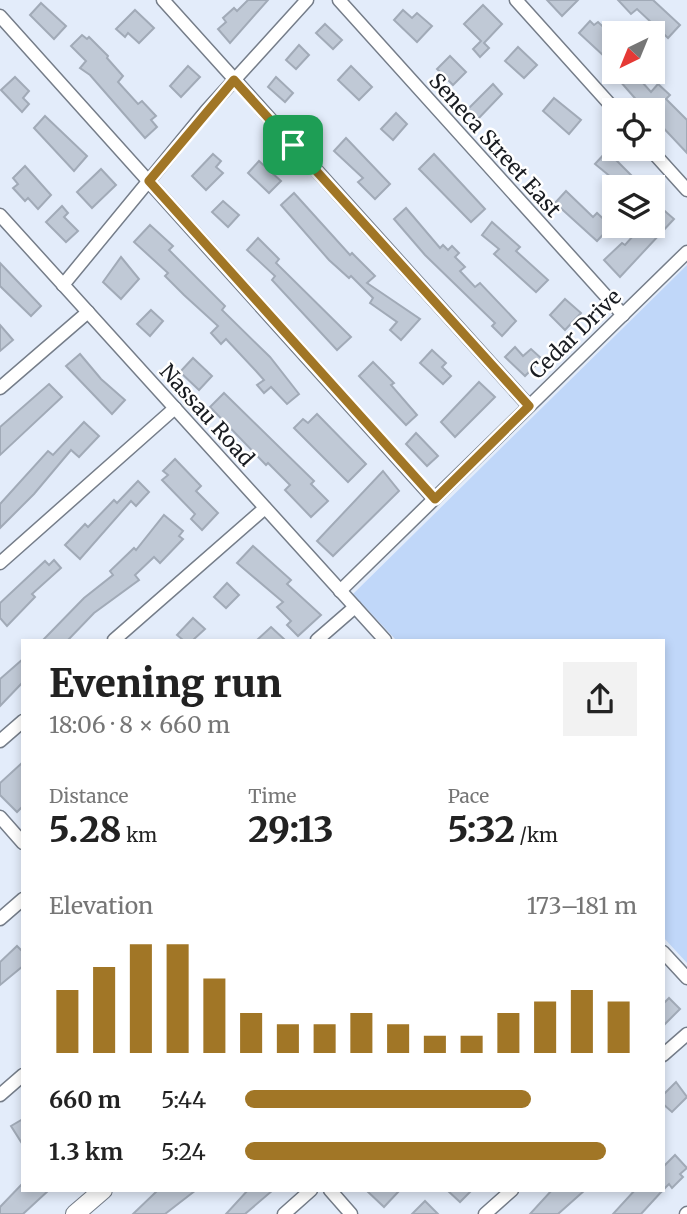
<!DOCTYPE html>
<html lang="en">
<head>
<meta charset="utf-8">
<style>
  :root { --surface:#fff; --page:#f2f2f2; --text:#222; --muted:#767676; --accent:#a17626 }
  body { margin:0; font-family:Merriweather,serif; background:var(--page); color:var(--text); height:100vh; display:flex; flex-direction:column; font-size:26px; white-space:nowrap }
  * { box-sizing:border-box; margin:0 }
  p { font-size:23px; color:var(--muted) }
  .icon { flex:none; width:38px; height:38px; fill:none; stroke:currentColor; stroke-width:2; stroke-linecap:round; stroke-linejoin:round }
  .map { position:relative; flex:1; overflow:hidden }
  .sheet { position:absolute; left:21px; top:639px; width:644px; height:553px; display:flex; flex-direction:column; background:var(--surface); border-radius:0px; box-shadow:0 4px 10px #0003 }
  .sheet>* { flex:none }
  .needle { width:46px; rotate:223deg }
  .buttons { position:absolute; left:602px; top:21px; display:grid; gap:14px }
  .buttons a { display:grid; place-items:center; width:63px; height:63px; border-radius:0px; background:var(--surface); box-shadow:0 4px 10px #0003; font-size:35px }
  .pin { position:absolute; display:grid; place-items:center; width:60px; height:60px; color:#fff; margin:-30px; border-radius:14px; box-shadow:0 4px 10px #0006 }
  .round { display:grid; place-items:center; flex:none; width:74px; height:74px; border-radius:0px; background:var(--page) }
  .overview { display:flex; align-items:center; justify-content:space-between; height:119px; padding:0 28px }
  h1 { font-size:38px; font-weight:800; line-height:52px }
  .figures { display:grid; grid-template-columns:repeat(3,1fr); gap:10px; height:119px; padding:7px 28px }
  .figures div { display:grid; align-content:center }
  .figures b { font-size:35px; font-weight:800 }
  .figures small { font-size:19px; font-weight:400 }
  .figures p { font-size:19px }
  .chart { height:196px; padding:14px 28px }
  .chart p { display:flex; justify-content:space-between }
  .chart svg { width:100%; height:126px; margin-top:7px; stroke:var(--accent); stroke-width:6 }
  ul { padding:0 28px; list-style:none; font-size:23px }
  li { display:grid; grid-template-columns:112px 84px 1fr; align-items:center; height:52px }
  li i { height:18px; border-radius:9px; background:var(--accent) }
  .map>svg:first-child { display:block }
</style>
</head>
<body>
<div class="map">
<svg width="687" height="1214" viewBox="0 0 687 1214">
  <rect width="100%" height="100%" fill="#e3ecfa"/>
  <polygon fill="#c0d7f9" points="687,265 687,963 663,937 663,640 396,640 353,594"/>
  <g fill="#c0c9d6" stroke="#a1aab7" stroke-width="2">
    <polygon points="248,0 268,0 230,43 218,29 226,22 223,18 234,8 237,11"/>
    <polygon points="547,0 578,0 562,16"/>
    <polygon points="618,0 653,0 680,25 668,38 637,9 631,14"/>
    <polygon points="41,3 66,26 54,39 30,15"/>
    <polygon points="483,5 502,24 484,43 489,48 480,57 473,49 481,41 464,24"/>
    <polygon points="135,10 154,28 139,43 128,33 125,37 116,29"/>
    <polygon points="403,10 412,18 417,13 432,26 417,42 394,20"/>
    <polygon points="590,21 594,25 598,22 614,37 614,46 605,57 579,33"/>
    <polygon points="325,24 342,40 333,49 316,33"/>
    <polygon points="82,35 87,39 89,37 108,56 107,58 123,76 118,82 138,104 142,101 156,116 151,120 157,127 145,138 90,75 80,68 86,61 71,46"/>
    <polygon points="299,45 309,55 296,69 286,60"/>
    <polygon points="518,47 537,65 524,78 505,61"/>
    <polygon points="450,56 466,72 453,85 437,69"/>
    <polygon points="188,66 200,77 181,97 170,86"/>
    <polygon points="351,66 372,87 359,100 338,80"/>
    <polygon points="612,72 633,72 651,92 658,84 670,95 666,99 687,120 687,153 655,119 653,110 647,110 640,104"/>
    <polygon points="15,77 29,91 23,98 29,104 22,112 1,90"/>
    <polygon points="276,77 293,93 285,102 268,87"/>
    <polygon points="493,84 502,94 476,121 466,111"/>
    <polygon points="554,98 581,120 569,134 543,111"/>
    <polygon points="396,113 407,124 393,140 381,129"/>
    <polygon points="45,116 87,156 74,171 34,128"/>
    <polygon points="346,138 390,184 375,199 358,182 363,178 334,151"/>
    <polygon points="607,151 643,187 623,187 595,164"/>
    <polygon points="213,154 221,161 216,167 223,173 206,190 192,176"/>
    <polygon points="434,154 485,209 471,222 419,169"/>
    <polygon points="259,161 281,181 269,193 248,173"/>
    <polygon points="25,166 51,195 38,209 28,198 25,201 13,188 18,184 13,178"/>
    <polygon points="101,169 116,185 92,208 77,192"/>
    <polygon points="566,191 593,217 597,213 611,226 597,241 555,203"/>
    <polygon points="294,193 350,255 352,253 375,276 367,283 420,319 401,340 390,330 397,322 370,303 373,298 351,276 349,278 329,260 281,205"/>
    <polygon points="223,201 239,215 228,227 212,212"/>
    <polygon points="62,206 68,213 64,217 78,231 66,242 46,222"/>
    <polygon points="659,206 674,219 620,277 604,260 622,243 625,245 642,226 653,226 653,213"/>
    <polygon points="406,208 440,248 443,245 448,250 452,246 459,253 455,257 465,267 460,271 475,287 480,283 516,321 502,336 492,326 495,323 425,255 394,219"/>
    <polygon points="492,222 520,247 516,251 548,280 536,292 494,254 499,249 482,235"/>
    <polygon points="150,225 173,246 169,250 225,306 222,310 270,357 299,394 287,404 271,387 264,393 257,385 264,380 256,371 226,339 221,344 211,333 218,326 184,295 165,276 168,273 134,242"/>
    <polygon points="258,238 279,259 276,263 351,337 337,350 272,280 275,276 247,250"/>
    <polygon points="121,257 139,279 121,299 103,282"/>
    <polygon points="0,263 41,306 31,316 0,286"/>
    <polygon points="565,299 581,313 565,330 550,315"/>
    <polygon points="151,310 163,321 150,336 137,324"/>
    <polygon points="0,325 13,340 0,351"/>
    <polygon points="515,347 523,356 531,349 542,359 525,376 505,357"/>
    <polygon points="432,350 446,363 442,367 451,376 443,384 420,363"/>
    <polygon points="80,354 101,379 125,400 112,414 66,366"/>
    <polygon points="193,358 212,376 199,390 180,372"/>
    <polygon points="373,362 394,383 391,385 417,415 406,425 359,376"/>
    <polygon points="479,382 495,397 455,437 441,422"/>
    <polygon points="49,384 62,397 0,455 0,427"/>
    <polygon points="224,393 314,481 311,484 328,501 311,517 285,490 290,485 268,463 266,465 210,407"/>
    <polygon points="317,414 366,464 348,482 294,428 303,419 308,423"/>
    <polygon points="84,422 99,436 79,457 71,450 34,494 0,528 0,504 48,451 53,455"/>
    <polygon points="416,433 438,456 427,466 406,444"/>
    <polygon points="175,459 201,486 196,491 218,513 202,530 191,519 195,514 162,480 168,475 163,471"/>
    <polygon points="383,471 399,491 333,556 317,541"/>
    <polygon points="138,481 149,492 136,506 131,501 80,559 65,545 85,524 88,527 114,500 117,503"/>
    <polygon points="164,515 183,531 179,536 183,539 160,563 154,557 135,575 139,580 94,613 68,640 43,640 84,598 113,575 110,571 134,548 136,550"/>
    <polygon points="253,546 291,580 287,584 321,615 298,636 287,625 291,621 277,607 283,602 237,563"/>
    <polygon points="54,560 61,568 32,594 35,597 7,626 0,618 0,603 45,561 49,565"/>
    <polygon points="227,583 239,595 226,608 214,597"/>
    <polygon points="193,618 205,629 193,640 183,640 177,635"/>
    <polygon points="271,627 285,640 257,640"/>
    <polygon points="23,659 23,682 0,706 0,679"/>
    <polygon points="23,762 23,806 17,812 0,795 0,783"/>
    <polygon points="17,946 23,952 23,966 0,985 0,962"/>
    <polygon points="669,998 680,1009 663,1026 663,1004"/>
    <polygon points="676,1082 687,1097 672,1112 663,1104 663,1095"/>
    <polygon points="23,1119 23,1145 11,1126"/>
    <polygon points="675,1155 687,1168 680,1174 683,1177 672,1188 669,1184 663,1190 663,1167"/>
    <polygon points="23,1183 23,1190 49,1190 23,1214 0,1214 0,1207"/>
    <polygon points="158,1190 196,1190 165,1214 133,1214"/>
    <polygon points="248,1190 273,1190 245,1214 226,1214"/>
    <polygon points="366,1190 400,1190 384,1207"/>
    <polygon points="447,1190 472,1190 460,1202"/>
    <polygon points="552,1190 585,1190 558,1214 530,1214"/>
    <polygon points="635,1190 663,1190 641,1214 613,1214"/>
    <polygon points="425,1201 438,1214 412,1214"/>
  </g>
  <g fill="none" stroke-linecap="round" stroke-linejoin="round">
    <g stroke="#757d89" stroke-width="15">
      <g id="street">
        <polyline points="163,0 529,406"/>
        <polyline points="339,0 623,315"/>
        <polyline points="516,0 615,110"/>
        <polyline points="0,16 434,499"/>
        <polyline points="650,149 687,190"/>
        <polyline points="0,215 385,640"/>
        <polyline points="63,285 207,110 307,0"/>
        <polyline points="0,388 88,312"/>
        <polyline points="0,563 175,408"/>
        <polyline points="340,591 687,252"/>
        <polyline points="114,640 265,508"/>
        <polyline points="317,640 355,607"/>
        <polyline points="0,741 23,721"/>
        <polyline points="0,817 23,843"/>
        <polyline points="0,919 23,899"/>
        <polyline points="663,952 687,978"/>
        <polyline points="663,1055 687,1034"/>
        <polyline points="0,1095 23,1075"/>
        <polyline points="330,1190 351,1214"/>
        <polyline points="284,1214 311,1190"/>
        <polyline points="485,1214 512,1190"/>
        <polyline points="686,1214 687,1213"/>
      </g>
    </g>
    <g stroke="#757d89" stroke-width="20">
      <polyline id="secondary" points="75,1214 103,1190"/>
    </g>
    <use href="#street" stroke="#fff" stroke-width="12"/>
    <use href="#secondary" stroke="#fff" stroke-width="18"/>
  </g>
  <g fill="none" stroke-linecap="round" stroke-linejoin="round">
    <g stroke="#fff" stroke-width="14">
      <polygon id="route" points="234,80 529,406 435,499 149,181"/>
    </g>
    <use href="#route" stroke="#a17626" stroke-width="9"/>
  </g>
  <g text-anchor="middle" dominant-baseline="central" stroke-width="5" stroke-linejoin="round" paint-order="stroke">
    <g font-size="21" fill="#181b20" stroke="#fff">
      <text transform="translate(495 145) rotate(48)">Seneca Street East</text>
      <text transform="translate(575 334) rotate(-44)">Cedar Drive</text>
      <text transform="translate(207 415) rotate(48)">Nassau Road</text>
    </g>
  </g>
</svg>
<div class="buttons">
<a><svg class="needle" viewBox="-14 -14 28 28"><path d="M0-13l5 13h-10z" fill="#e53935"/><path d="M0 13l5-13h-10z" fill="#767676"/></svg></a>
<a><svg class="icon" aria-label="locate" viewBox="0 0 24 24"><circle cx="12" cy="12" r="6"/><path d="M12 2v4M12 18v4M2 12h4M18 12h4"/></svg></a>
<a><svg class="icon" aria-label="layers" viewBox="0 0 24 24"><path d="M12 4l9 5-9 5-9-5zM3 14l9 5 9-5"/></svg></a>
</div>
<div class="pin" style="left:293px;top:145px;background:#1e9e55"><svg class="icon" aria-label="arrive" viewBox="0 0 24 24"><path d="M6 21V4h12l-3 4 3 4H6"/></svg></div>
<section class="sheet">
<div class="overview"><div><h1>Evening run</h1><p>18:06 · 8 × 660 m</p></div><a class="round"><svg class="icon" aria-label="share" viewBox="0 0 24 24"><path d="M12 15V3M7 8l5-5 5 5M5 13v7h14v-7"/></svg></a></div>
<div class="figures">
<div><p>Distance</p><b>5.28<small> km</small></b></div>
<div><p>Time</p><b>29:13</b></div>
<div><p>Pace</p><b>5:32<small> /km</small></b></div>
</div>
<div class="chart"><p><span>Elevation</span>173–181 m</p>
<svg viewBox="0 0 160 44" preserveAspectRatio="none"><path d="M5 44V22M15 44V14M25 44V6M35 44V6M45 44V18M55 44V30M65 44V34M75 44V34M85 44V30M95 44V34M105 44V38M115 44V38M125 44V30M135 44V26M145 44V22M155 44V26"/></svg>
</div>
<ul>
<li><b>660 m</b>5:44<i style="width:73%"></i></li>
<li><b>1.3 km</b>5:24<i style="width:92%"></i></li>
</ul>
</section>
</div>
</body>
</html>
